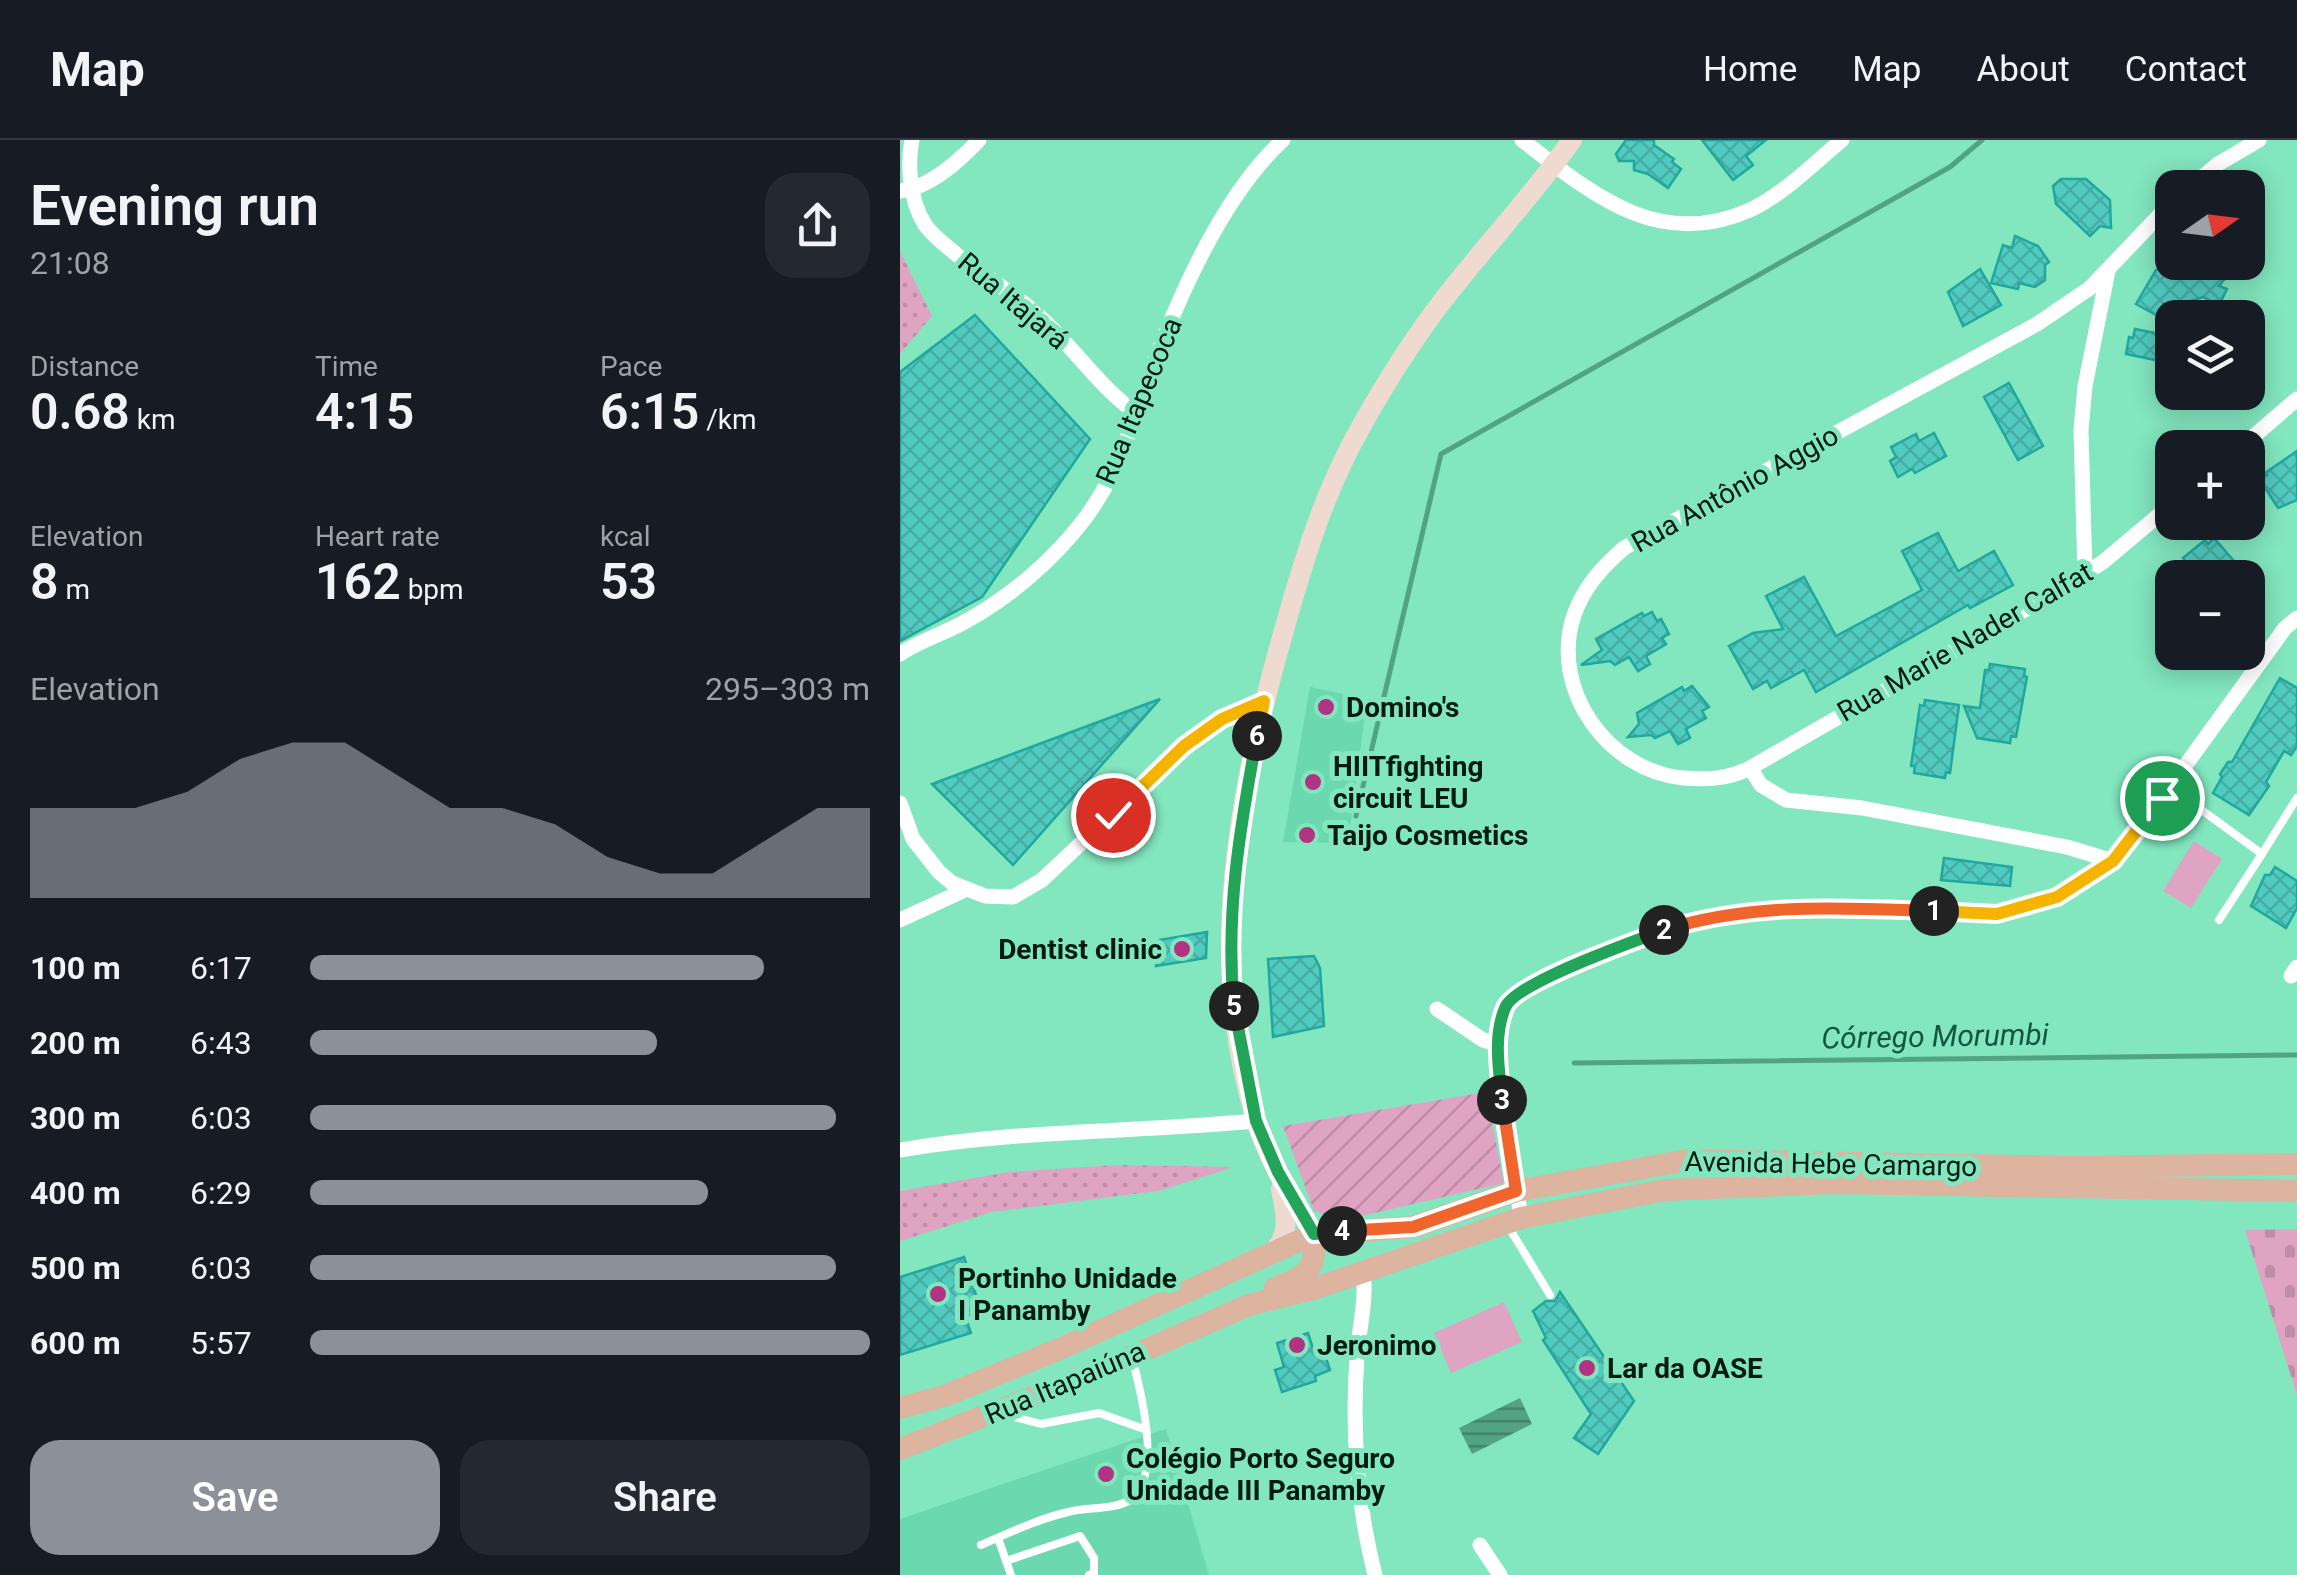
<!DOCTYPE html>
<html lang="en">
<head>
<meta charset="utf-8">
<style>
  :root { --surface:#171b24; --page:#242831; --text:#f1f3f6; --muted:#9ea1a6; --line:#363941; --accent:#8c9099 }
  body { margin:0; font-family:Roboto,sans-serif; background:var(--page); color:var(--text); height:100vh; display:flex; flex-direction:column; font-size:38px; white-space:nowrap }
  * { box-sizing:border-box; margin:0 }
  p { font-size:32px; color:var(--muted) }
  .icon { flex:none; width:55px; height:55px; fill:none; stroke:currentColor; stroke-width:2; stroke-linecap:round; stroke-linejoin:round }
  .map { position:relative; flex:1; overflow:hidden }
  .panel { display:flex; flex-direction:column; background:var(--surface); width:900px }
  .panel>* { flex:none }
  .needle { width:65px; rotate:76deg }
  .fabs { position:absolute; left:1255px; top:30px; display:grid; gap:20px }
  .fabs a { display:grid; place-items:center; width:110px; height:110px; border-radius:20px; background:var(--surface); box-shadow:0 5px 25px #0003; font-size:50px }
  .pin { position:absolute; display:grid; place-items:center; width:85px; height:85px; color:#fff; margin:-42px; border:5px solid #fff; border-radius:50%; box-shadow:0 2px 10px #0007 }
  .km { position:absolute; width:50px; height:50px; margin:-25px; border-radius:50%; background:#222; color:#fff; font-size:28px; line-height:50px; text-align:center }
  .round { display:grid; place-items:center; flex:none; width:105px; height:105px; border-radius:30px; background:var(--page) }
  .overview { display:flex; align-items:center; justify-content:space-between; height:170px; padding:0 30px }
  h1 { font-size:55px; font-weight:600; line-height:75px }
  .figures { display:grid; grid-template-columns:repeat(3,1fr); gap:15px; height:170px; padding:10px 30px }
  .figures div { display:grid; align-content:center }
  .figures b { font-size:50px; font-weight:600 }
  .figures small { font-size:28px; font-weight:400 }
  .figures p { font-size:28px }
  .chart { height:280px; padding:20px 30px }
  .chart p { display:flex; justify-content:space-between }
  .chart svg { width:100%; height:180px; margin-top:10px; fill:var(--accent); opacity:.7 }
  .action { display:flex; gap:20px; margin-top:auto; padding:20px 30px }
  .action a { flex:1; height:115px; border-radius:30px; background:var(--accent); color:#fff; font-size:40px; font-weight:600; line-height:115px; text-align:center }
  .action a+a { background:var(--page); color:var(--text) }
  ul { padding:0 30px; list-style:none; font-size:32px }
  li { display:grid; grid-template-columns:160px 120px 1fr; align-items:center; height:75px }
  li i { height:25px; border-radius:12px; background:var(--accent) }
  header { display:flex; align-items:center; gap:60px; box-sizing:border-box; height:140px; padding:0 50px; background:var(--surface); border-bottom:2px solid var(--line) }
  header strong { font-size:48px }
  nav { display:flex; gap:55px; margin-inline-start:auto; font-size:35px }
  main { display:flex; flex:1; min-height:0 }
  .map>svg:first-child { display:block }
</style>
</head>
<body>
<header>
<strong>Map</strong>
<nav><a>Home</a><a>Map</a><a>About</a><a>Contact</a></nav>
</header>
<main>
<section class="panel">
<div class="overview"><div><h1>Evening run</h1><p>21:08</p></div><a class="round"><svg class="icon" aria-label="share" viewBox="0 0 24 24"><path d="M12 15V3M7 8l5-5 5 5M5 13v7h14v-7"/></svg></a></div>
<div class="figures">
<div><p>Distance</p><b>0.68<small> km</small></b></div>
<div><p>Time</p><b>4:15</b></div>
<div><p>Pace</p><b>6:15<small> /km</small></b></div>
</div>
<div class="figures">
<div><p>Elevation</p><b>8<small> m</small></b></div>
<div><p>Heart rate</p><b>162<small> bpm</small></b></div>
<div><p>kcal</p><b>53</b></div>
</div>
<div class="chart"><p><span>Elevation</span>295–303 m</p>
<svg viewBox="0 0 160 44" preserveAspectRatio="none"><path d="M0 44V22L10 22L20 22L30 18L40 10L50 6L60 6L70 14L80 22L90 22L100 26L110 34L120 38L130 38L140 30L150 22L160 22V44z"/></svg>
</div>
<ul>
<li><b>100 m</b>6:17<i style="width:81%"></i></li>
<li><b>200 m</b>6:43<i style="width:62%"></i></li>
<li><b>300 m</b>6:03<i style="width:94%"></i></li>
<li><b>400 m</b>6:29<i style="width:71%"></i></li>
<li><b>500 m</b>6:03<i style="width:94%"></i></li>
<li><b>600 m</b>5:57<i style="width:100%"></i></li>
</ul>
<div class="action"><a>Save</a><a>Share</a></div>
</section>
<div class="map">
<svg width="1397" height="1435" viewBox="0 0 1397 1435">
  <defs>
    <pattern id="grass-dots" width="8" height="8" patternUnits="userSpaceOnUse" patternTransform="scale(2.5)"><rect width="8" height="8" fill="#e0a4c3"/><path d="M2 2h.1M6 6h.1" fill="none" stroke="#be8da6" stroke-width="1.8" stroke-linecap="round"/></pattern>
    <pattern id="cemetery-stones" width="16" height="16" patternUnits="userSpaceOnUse" patternTransform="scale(2.5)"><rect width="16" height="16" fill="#e0a4c3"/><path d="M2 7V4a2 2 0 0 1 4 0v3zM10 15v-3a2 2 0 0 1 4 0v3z" fill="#be8da6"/></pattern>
    <pattern id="garden-furrows" width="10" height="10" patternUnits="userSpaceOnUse" patternTransform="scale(2.5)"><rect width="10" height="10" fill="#e0a4c3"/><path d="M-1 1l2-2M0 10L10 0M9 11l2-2" fill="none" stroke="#be8da6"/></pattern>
    <pattern id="water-rules" width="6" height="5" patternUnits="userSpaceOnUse" patternTransform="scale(2.5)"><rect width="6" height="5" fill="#52a384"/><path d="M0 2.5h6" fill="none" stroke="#42846b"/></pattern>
    <pattern id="building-cross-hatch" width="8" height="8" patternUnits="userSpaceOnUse" patternTransform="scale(2.5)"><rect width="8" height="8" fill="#51cbc0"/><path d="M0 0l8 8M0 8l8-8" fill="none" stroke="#45aea4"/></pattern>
  </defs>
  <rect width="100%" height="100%" fill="#82e6bf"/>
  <g fill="#6cd8af">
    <polygon points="410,547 467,559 448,703 383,702"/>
    <polygon points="266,1289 309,1435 0,1435 0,1379"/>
  </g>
  <g fill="url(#grass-dots)">
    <polygon points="0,111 32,176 0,214"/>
    <polygon points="217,1025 334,1027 258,1051 92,1072 0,1101 0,1051 109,1032"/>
  </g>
  <polygon fill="url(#cemetery-stones)" points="1397,1089 1397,1255 1345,1090"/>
  <polygon fill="url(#garden-furrows)" points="586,952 604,1043 444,1080 414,1071 383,986"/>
  <g fill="#e0a4c3">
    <polygon points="1294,701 1322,719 1291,768 1263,751"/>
    <polygon points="604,1162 622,1202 551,1233 534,1193"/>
  </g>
  <polygon fill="url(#water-rules)" points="620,1258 632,1284 572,1314 559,1288"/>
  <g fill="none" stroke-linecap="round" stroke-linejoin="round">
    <g stroke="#52a384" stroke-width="5">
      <polyline points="456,676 541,314 1050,27 1082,0"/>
      <polyline points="674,923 1397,915"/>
    </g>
  </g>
  <g fill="url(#building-cross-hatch)" stroke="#21a89e" stroke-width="2.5">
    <polygon points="726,0 754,0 754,5 774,19 772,22 781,29 768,48 748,34 734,30 734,21 719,21 716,14"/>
    <polygon points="802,0 866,0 846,16 853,25 833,40"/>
    <polygon points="1161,39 1186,39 1210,60 1211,88 1200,86 1190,96 1156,64 1153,46"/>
    <polygon points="1115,96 1138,106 1149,122 1145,125 1145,140 1135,147 1119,143 1118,149 1091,143 1103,105 1112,108"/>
    <polygon points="1311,122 1320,122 1333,129 1319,146 1327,149 1319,165 1303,157 1271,167 1267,181 1236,164 1256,130 1265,127 1283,135 1287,126 1294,125 1307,131"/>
    <polygon points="1080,129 1101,165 1063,186 1048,152"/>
    <polygon points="75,175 190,299 82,457 0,501 0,232"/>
    <polygon points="1235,189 1265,195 1260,221 1226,214 1229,197 1233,198"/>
    <polygon points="1109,243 1143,306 1118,320 1084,257"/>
    <polygon points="1034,293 1046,316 1015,333 1012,329 998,337 990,321 996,317 991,307 1016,294 1019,301"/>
    <polygon points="1397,311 1397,360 1378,368 1360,340 1367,335 1365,333"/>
    <polygon points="1038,393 1058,431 1094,411 1113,445 1070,468 1068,465 916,552 904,530 871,548 867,541 853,549 829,506 853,493 883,489 866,456 904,437 936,496 1022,450 1002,411"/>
    <polygon points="1314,398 1334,421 1348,438 1289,438 1281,428 1287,423 1283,418 1305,400 1308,404"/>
    <polygon points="752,472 757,481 761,479 769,494 762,498 766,504 746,516 750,524 738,531 729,517 715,525 710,521 681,525 702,510 696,499 742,473 744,476"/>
    <polygon points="1090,524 1125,529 1124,536 1127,537 1116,597 1111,596 1110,603 1077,598 1064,566 1080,568 1085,530 1089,530"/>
    <polygon points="1380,538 1397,548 1397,606 1391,615 1384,611 1366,642 1369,646 1349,675 1313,653 1322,637 1320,634 1328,622 1332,622"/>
    <polygon points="792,546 809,567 802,571 806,578 786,589 790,598 778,604 770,591 755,598 751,595 728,597 739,584 737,573 782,547 784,551"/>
    <polygon points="260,559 113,725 32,644"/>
    <polygon points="1025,560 1059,565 1050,633 1046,632 1045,638 1014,633 1015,626 1011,626 1020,565 1024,566"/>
    <polygon points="1044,718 1112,727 1110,746 1041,740"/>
    <polygon points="1375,727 1397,741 1397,768 1386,788 1351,766 1365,735 1370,735"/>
    <polygon points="307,792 306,818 256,826 259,800"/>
    <polygon points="414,816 420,828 424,886 373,897 368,819"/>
    <polygon points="64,1117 81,1171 65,1176 71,1193 0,1215 0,1137"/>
    <polygon points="660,1152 734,1261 698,1314 674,1298 691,1274 643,1200 646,1198 633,1171 646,1161 655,1161"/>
    <polygon points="408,1193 415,1215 424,1212 430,1230 415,1236 416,1241 382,1252 375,1230 384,1227 377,1203"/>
  </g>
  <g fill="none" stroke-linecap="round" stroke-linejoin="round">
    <g stroke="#fff" stroke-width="8">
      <polyline points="1270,647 1362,714 1319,780"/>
      <polyline points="1362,714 1397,658"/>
      <polyline points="608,1086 650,1155"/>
      <polyline points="107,1275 141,1284 199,1273 244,1289"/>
      <polyline points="98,1398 111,1435"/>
      <path d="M81,1405C109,1393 138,1379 168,1372C186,1367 214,1370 230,1360C263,1337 241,1251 232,1218"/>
      <polyline points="106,1421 180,1396 194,1418 194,1433 189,1435"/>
    </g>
    <g stroke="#fff" stroke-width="15">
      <path d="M12,0C7,25 10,60 24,83C31,95 47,106 57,115C83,136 113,152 138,175C173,206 198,246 236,273"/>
      <path d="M622,0C692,54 758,111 850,70C884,54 914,23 942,0"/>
      <polyline points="1289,48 1318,24 1359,0"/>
      <path d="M0,51C30,48 59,21 79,0"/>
      <polyline points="1340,308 1397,259"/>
      <polyline points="1185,433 1181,290 1185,246 1208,131"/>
      <path d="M0,514C21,500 46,493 68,480C111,456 153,420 183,381C209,347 223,312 236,272C266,186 315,62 383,0"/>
      <polyline points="850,628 1163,448 1203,422 1272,364"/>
      <polyline points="0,663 13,699 39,732 52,743 85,756 113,757 142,740 284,606 321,579 364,561"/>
      <path d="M1213,721L1167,707L962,668L886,660L861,645L850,628C828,639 807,640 783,638C708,631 649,549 674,475C684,447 702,427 724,408L1137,184L1190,148L1272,62"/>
      <polyline points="0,780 67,749"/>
      <polyline points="1391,836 1397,827"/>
      <polyline points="537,869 583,900 596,904 621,1078"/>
      <polyline points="596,904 606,863 622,850 661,831 767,789 823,775 910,767 1097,774 1157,757 1213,721 1227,706 1385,488 1397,478"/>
      <path d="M0,1010C118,990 237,992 356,981"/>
      <path d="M463,1131C467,1161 459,1187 457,1216C452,1288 457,1365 475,1435"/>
      <polyline points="580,1405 600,1435"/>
    </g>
    <g stroke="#eedad0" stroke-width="20">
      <path d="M414,1094C392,1058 368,1021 356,980C306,819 339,648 384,490C404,419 425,349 462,285C486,242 514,198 544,159C586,105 633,55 672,0"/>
      <path d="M376,1109C391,1090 385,1071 381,1049"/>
    </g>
    <g stroke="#dcb4a0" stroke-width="22">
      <path d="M375,1148C408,1135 417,1131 414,1094"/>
      <polyline points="0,1268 47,1255 162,1208 414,1094 513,1087 616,1051 788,1020 1178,1027 1397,1024"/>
      <polyline points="0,1309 183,1237 349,1165 413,1149 621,1078 765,1050 935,1043 1397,1051"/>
    </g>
  </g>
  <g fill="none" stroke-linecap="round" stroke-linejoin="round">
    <g stroke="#fff" stroke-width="20">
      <polyline id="split-1" points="1034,771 1097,774 1157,757 1213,721 1262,658"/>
    </g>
    <g stroke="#fff" stroke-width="20">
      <path id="split-2" d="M764,790C853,762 942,768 1034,771"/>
    </g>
    <g stroke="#fff" stroke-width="20">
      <path id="split-3" d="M602,960C599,929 593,897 605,868C614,843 735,801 764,790"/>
    </g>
    <g stroke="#fff" stroke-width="20">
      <polyline id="split-4" points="442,1091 513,1087 616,1051 602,960"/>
    </g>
    <g stroke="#fff" stroke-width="20">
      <polyline id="split-5" points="334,866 356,981 378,1032 414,1094 442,1091"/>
    </g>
    <g stroke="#fff" stroke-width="20">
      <path id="split-6" d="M334,866C325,774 340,687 357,596"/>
    </g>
    <g stroke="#fff" stroke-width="20">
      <polyline id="split-7" points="213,675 284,606 322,579 364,561 357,596"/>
    </g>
    <use href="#split-1" stroke="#f5b400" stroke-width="12"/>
    <use href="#split-2" stroke="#f0652b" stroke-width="12"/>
    <use href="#split-3" stroke="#22a559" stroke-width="12"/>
    <use href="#split-4" stroke="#f0652b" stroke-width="12"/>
    <use href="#split-5" stroke="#22a559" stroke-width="12"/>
    <use href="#split-6" stroke="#22a559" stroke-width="12"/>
    <use href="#split-7" stroke="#f5b400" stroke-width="12"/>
  </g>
  <g fill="#b13381" stroke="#82e6bf" stroke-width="4">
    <circle cx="426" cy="567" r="10"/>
    <circle cx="413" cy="642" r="10"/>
    <circle cx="407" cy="695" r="10"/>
    <circle cx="282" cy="809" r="10"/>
    <circle cx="38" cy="1154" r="10"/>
    <circle cx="397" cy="1205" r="10"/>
    <circle cx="687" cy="1228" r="10"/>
    <circle cx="206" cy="1334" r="10"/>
  </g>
  <g text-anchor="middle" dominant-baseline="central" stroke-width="10" stroke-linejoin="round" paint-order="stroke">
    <g font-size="28" fill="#001c11" stroke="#82e6bf">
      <text transform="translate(113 161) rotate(40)">Rua Itajará</text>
      <text transform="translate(239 261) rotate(-67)">Rua Itapecoca</text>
      <text transform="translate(835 349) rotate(-29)">Rua Antônio Aggio</text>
      <text transform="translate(1065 502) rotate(-30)">Rua Marie Nader Calfat</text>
      <text transform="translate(931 1024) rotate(1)">Avenida Hebe Camargo</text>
      <text transform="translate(165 1243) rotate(-23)">Rua Itapaiúna</text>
    </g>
    <g font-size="28" font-weight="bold" fill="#001c11" stroke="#82e6bf" text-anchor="start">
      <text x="446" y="567">Domino's</text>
      <text x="433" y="626">HIITfighting<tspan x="433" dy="32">circuit LEU</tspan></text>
      <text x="427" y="695">Taijo Cosmetics</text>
      <text x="262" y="809" text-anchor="end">Dentist clinic</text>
      <text x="58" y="1138">Portinho Unidade<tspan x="58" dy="32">I Panamby</tspan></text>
      <text x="417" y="1205">Jeronimo</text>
      <text x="707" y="1228">Lar da OASE</text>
      <text x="226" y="1318">Colégio Porto Seguro<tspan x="226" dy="32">Unidade III Panamby</tspan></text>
    </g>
    <g font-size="30" font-style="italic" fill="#155640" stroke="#82e6bf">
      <text transform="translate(1035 896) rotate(-1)">Córrego Morumbi</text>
    </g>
  </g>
</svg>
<div class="fabs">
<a><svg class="needle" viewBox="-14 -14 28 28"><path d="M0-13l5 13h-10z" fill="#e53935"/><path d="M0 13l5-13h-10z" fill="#9ea1a6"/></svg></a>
<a><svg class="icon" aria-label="layers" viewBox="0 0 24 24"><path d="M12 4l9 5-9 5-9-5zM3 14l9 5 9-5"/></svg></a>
<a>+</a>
<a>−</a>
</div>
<div class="pin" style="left:1262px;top:658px;background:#1e9e55"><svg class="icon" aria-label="arrive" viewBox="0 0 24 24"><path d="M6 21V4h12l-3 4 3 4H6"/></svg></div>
<div class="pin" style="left:213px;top:675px;background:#d93025"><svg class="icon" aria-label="check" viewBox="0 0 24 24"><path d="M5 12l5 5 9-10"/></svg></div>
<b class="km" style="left:1034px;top:771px">1</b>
<b class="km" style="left:764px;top:790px">2</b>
<b class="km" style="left:602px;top:960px">3</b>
<b class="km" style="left:442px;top:1091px">4</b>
<b class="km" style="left:334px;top:866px">5</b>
<b class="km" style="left:357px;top:596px">6</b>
</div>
</main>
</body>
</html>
